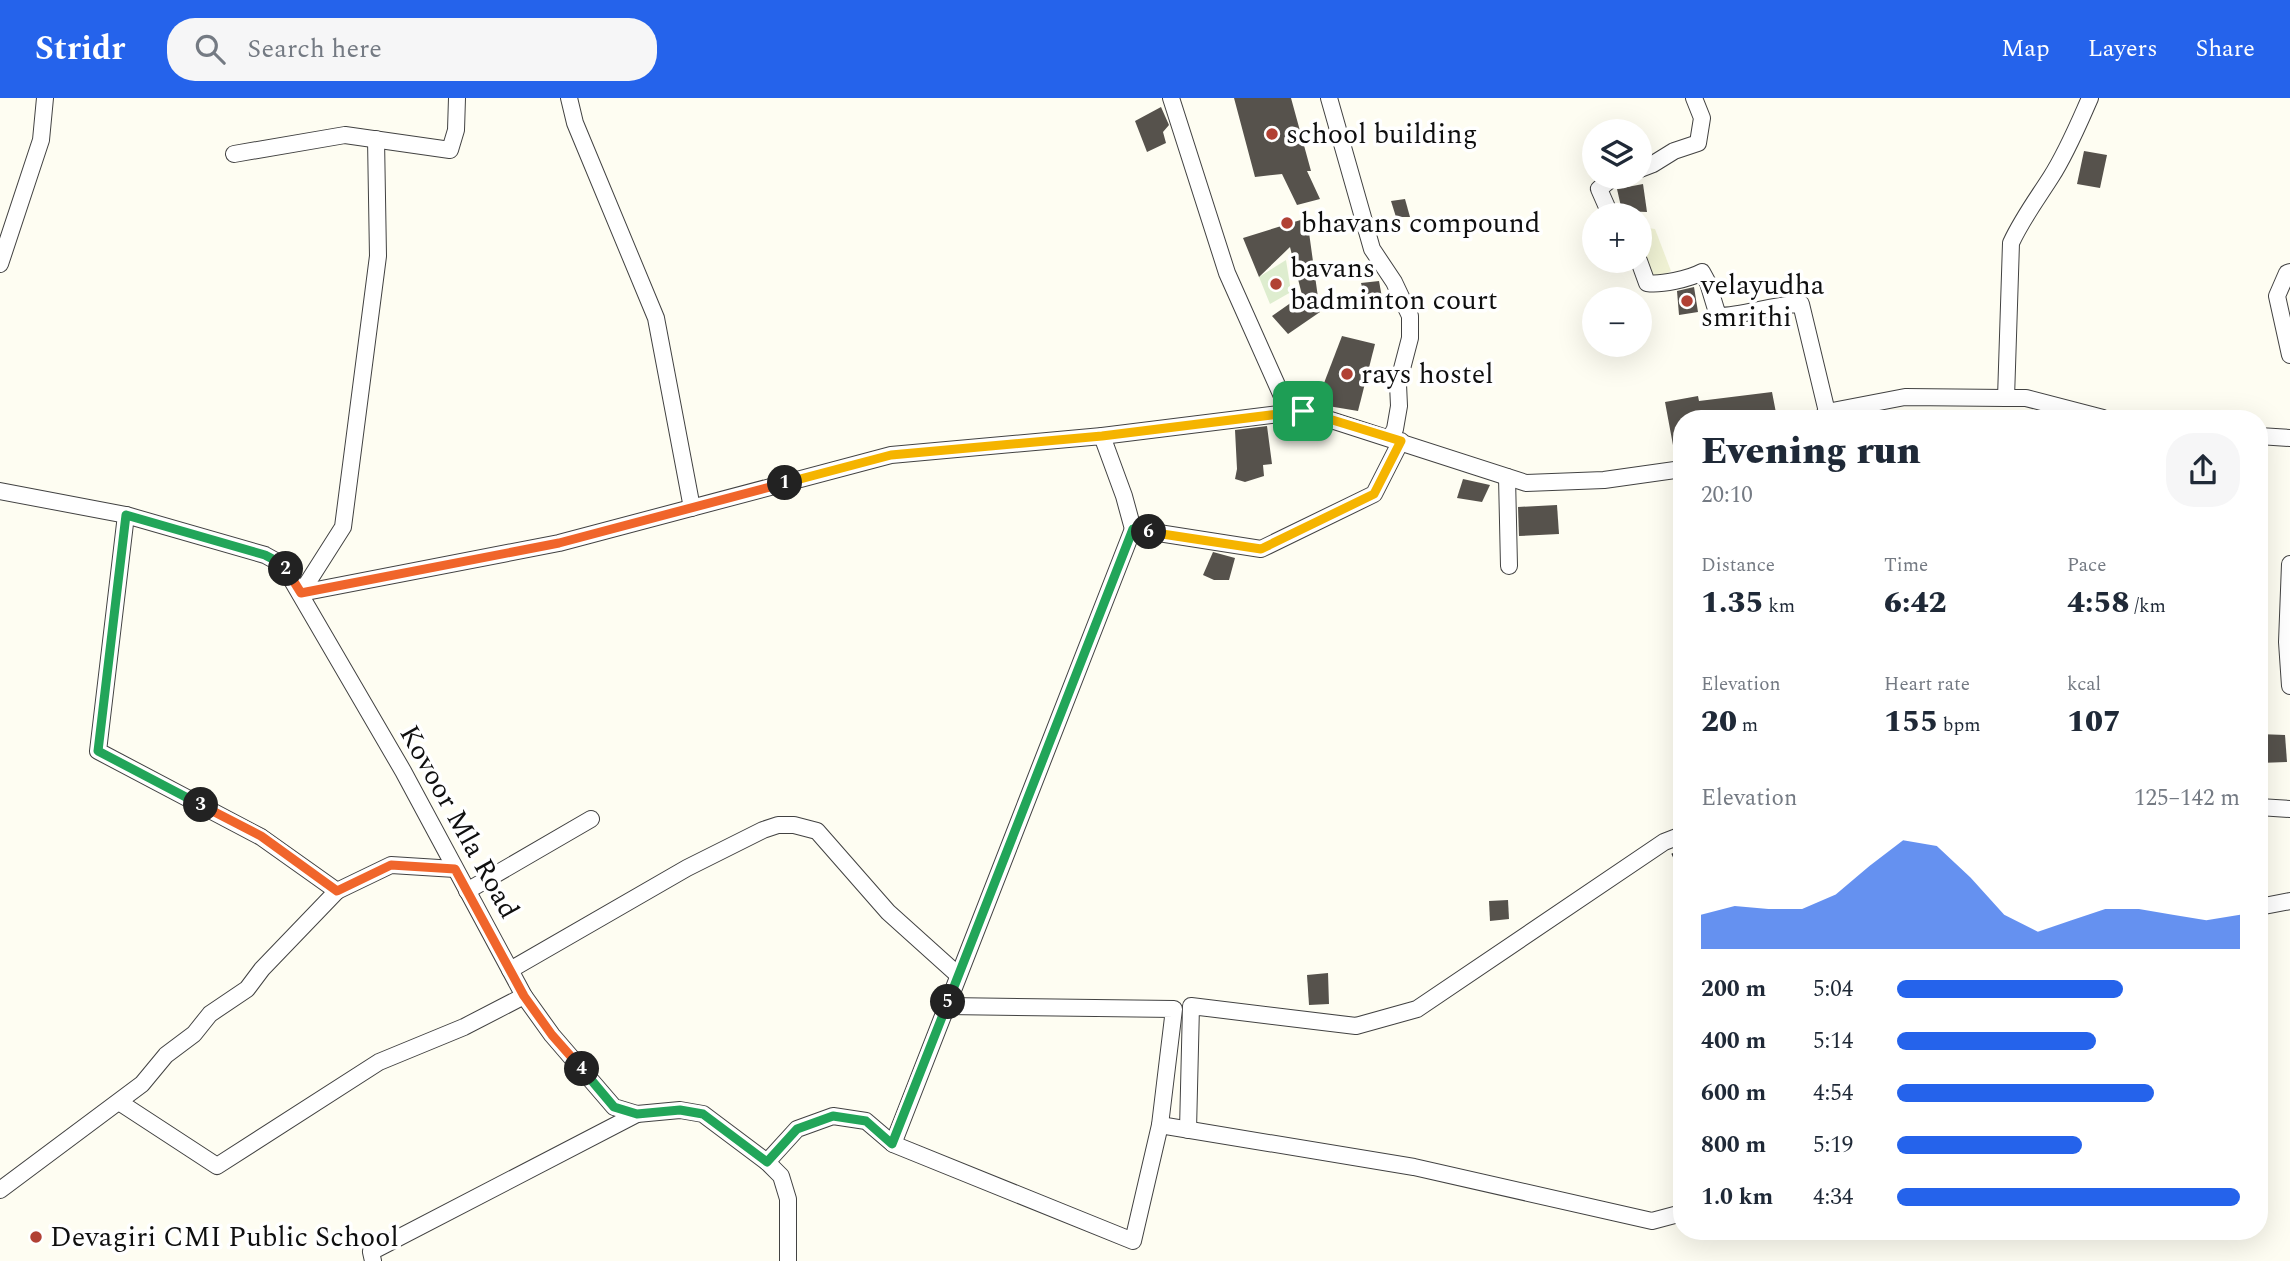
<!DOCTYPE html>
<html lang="en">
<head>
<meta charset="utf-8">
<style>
  :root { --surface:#fff; --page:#f6f6f7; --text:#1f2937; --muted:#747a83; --accent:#2563eb }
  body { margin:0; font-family:Spectral,serif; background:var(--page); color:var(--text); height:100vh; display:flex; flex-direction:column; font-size:26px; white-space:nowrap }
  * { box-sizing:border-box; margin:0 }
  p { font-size:23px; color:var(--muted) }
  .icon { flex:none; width:38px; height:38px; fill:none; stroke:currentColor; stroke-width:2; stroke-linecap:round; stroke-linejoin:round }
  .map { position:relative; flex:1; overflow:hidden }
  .details { position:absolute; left:1673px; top:312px; width:595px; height:830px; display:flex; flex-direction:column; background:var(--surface); border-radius:28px; box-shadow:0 7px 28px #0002 }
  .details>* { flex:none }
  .controls { position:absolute; left:1582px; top:21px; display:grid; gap:14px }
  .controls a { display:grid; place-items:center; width:70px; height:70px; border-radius:50%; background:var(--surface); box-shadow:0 7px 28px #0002; font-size:35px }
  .pin { position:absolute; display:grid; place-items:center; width:60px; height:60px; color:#fff; margin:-30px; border-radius:14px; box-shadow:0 4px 10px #0006 }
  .km { position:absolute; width:35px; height:35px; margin:-18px; border-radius:50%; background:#222; color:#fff; font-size:19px; line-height:35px; text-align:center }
  .round { display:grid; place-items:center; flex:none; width:74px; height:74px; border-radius:28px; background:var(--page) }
  .headline { display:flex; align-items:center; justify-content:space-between; height:119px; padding:0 28px }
  h1 { font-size:38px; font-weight:800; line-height:52px }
  .metrics { display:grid; grid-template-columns:repeat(3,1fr); gap:10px; height:119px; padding:7px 28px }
  .metrics div { display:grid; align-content:center }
  .metrics b { font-size:30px; font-weight:800 }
  .metrics small { font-size:19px; font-weight:400 }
  .metrics p { font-size:19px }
  .chart { height:196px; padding:14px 28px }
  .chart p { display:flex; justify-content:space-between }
  .chart svg { width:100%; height:126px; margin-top:7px; fill:var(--accent); opacity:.7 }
  ul { padding:0 28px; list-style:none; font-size:23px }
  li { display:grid; grid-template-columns:112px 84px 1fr; align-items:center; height:52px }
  li i { height:18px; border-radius:9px; background:var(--accent) }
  header { display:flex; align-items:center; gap:42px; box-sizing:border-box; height:98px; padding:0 35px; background:var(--accent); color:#fff }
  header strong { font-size:33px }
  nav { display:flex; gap:38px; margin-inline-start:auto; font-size:24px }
  .search { width:490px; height:63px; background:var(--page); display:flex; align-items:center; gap:18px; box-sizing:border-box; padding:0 24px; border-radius:28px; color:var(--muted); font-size:26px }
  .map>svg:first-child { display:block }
</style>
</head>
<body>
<header>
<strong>Stridr</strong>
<div class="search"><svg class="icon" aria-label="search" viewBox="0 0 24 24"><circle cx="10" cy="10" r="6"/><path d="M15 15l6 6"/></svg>Search here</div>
<nav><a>Map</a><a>Layers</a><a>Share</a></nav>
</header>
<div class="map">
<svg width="2290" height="1163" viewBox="0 0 2290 1163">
  <rect width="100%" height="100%" fill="#fefdf2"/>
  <polygon fill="#f0f2d4" points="1642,129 1655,131 1671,173 1657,180 1649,176 1640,149 1640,135"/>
  <polygon fill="#deedcf" points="1286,162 1291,194 1270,206 1259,179"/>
  <g fill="#56524c">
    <polygon points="1234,0 1291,0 1311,73 1307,73 1320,101 1297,107 1282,76 1255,79"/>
    <polygon points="1161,9 1169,27 1163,34 1166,45 1147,54 1135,23"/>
    <polygon points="2084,53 2107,57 2100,90 2077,86"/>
    <polygon points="1643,86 1647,114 1622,113 1617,91"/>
    <polygon points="1405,101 1410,119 1396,119 1391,103"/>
    <polygon points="1307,120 1320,214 1288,236 1272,218 1302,197 1290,149 1259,179 1243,140"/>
    <polygon points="1379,183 1383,205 1367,207 1361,185"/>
    <polygon points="1694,189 1698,214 1679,217 1677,193"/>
    <polygon points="1342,238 1375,246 1358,313 1316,306"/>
    <polygon points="1772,294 1777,320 1682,320 1682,357 1675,358 1665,304 1698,298 1699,303"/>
    <polygon points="1267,328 1272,366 1263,367 1264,378 1245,384 1235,381 1237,371 1235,332"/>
    <polygon points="1463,381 1490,387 1482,404 1457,400"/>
    <polygon points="1557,407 1559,436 1519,438 1518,409"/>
    <polygon points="1213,454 1235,460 1229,482 1214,482 1203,477"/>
    <polygon points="2259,636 2285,637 2287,664 2259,665"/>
    <polygon points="1508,802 1509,821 1490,823 1489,803"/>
    <polygon points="1328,875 1329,906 1309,907 1307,877"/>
  </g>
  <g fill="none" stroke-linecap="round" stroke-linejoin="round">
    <g stroke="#424242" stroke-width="18">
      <g id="street">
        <polyline points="569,0 575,25 656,220 692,410"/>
        <polyline points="1171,0 1227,175 1281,296 1303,313 1526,385 1604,382 1682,371"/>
        <polyline points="1329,0 1372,151 1394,184 1410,218 1410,240 1398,286 1399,308 1395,331 1390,340"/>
        <polyline points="234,56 345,37 450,52 456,32 457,0"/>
        <polyline points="1640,71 1653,66 1674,53 1698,45 1702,20 1694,0"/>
        <polyline points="1613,117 1610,116 1599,91 1611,81 1621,79"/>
        <path d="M1639,163L1647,185C1661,187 1689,181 1702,174L1708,185L1718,218C1745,218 1773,206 1801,206L1827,314"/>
        <polyline points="0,166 41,42 45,0"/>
        <polyline points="2290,174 2287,175 2277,198 2290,257"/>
        <path d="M2006,300L2011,145C2022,121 2037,101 2051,79C2067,54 2078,27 2090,0"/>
        <polyline points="1821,320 1827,314 1905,299 2006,300 2026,300 2103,320"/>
        <polyline points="1102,338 1303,313"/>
        <polyline points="2259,338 2290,340"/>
        <polyline points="1401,343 1374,396 1261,451 1133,431 893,1046 1133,1143 1160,1027 1414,1069 1652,1123 1682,1115"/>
        <polyline points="1507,379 1509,468"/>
        <polyline points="0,393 126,417 265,457 283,467 403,673 524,898 552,937 614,1009 637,1016 680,1012 703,1016 767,1064 781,1078 788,1101 788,1163"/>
        <polyline points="2290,466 2287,544 2290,588"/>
        <polyline points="301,495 559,445 891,357 1102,338 1124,398 1133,431"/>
        <polyline points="301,495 343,429 378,158 376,41"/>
        <polyline points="2259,709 2290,711"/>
        <polyline points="337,793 391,767 455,771"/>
        <polyline points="467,793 591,721"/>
        <polyline points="2259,809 2290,803"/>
        <polyline points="510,872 687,770 763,732 778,727 794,727 817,733 888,814 958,877"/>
        <polyline points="947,908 1174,911 1160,1027"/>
        <polyline points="119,1004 217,1068 379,964 464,929 524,898"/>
        <polyline points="1188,1032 1191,908 1356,928 1417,911 1664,744 1682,737"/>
        <polyline points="767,1064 797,1031 833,1018 866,1023 893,1046"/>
        <polyline points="0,1092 142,986 166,957 194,936 210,916 247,891 262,871 337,793 261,739 98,653 126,417"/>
        <polyline points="373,1163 371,1154 637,1016"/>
      </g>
    </g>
    <polyline stroke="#313131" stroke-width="3.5" stroke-dasharray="7 3.5" stroke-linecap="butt" points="1673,755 1682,776"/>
    <use href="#street" stroke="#fff" stroke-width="16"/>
  </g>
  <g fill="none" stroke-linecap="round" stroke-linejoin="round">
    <g stroke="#fff" stroke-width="14">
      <polyline id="split-1" points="785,385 891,357 1102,338 1303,313"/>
    </g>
    <g stroke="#fff" stroke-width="14">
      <polyline id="split-2" points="286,471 301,495 559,445 785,385"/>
    </g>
    <g stroke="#fff" stroke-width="14">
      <polyline id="split-3" points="201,707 98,653 126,417 265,457 284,467 286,471"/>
    </g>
    <g stroke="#fff" stroke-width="14">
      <polyline id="split-4" points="201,707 261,738 337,793 391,767 455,771 524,898 552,937 582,971"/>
    </g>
    <g stroke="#fff" stroke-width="14">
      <polyline id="split-5" points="582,971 614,1009 637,1016 680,1012 703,1016 767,1064 797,1031 833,1018 866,1023 892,1046 948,904"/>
    </g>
    <g stroke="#fff" stroke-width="14">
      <polyline id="split-6" points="948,904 1133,431 1149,434"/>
    </g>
    <g stroke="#fff" stroke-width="14">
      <polyline id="split-7" points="1149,434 1261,451 1374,396 1401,343 1303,313"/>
    </g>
    <use href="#split-1" stroke="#f5b400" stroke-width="9"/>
    <use href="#split-2" stroke="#f0652b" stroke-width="9"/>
    <use href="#split-3" stroke="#22a559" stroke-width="9"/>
    <use href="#split-4" stroke="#f0652b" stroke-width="9"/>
    <use href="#split-5" stroke="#22a559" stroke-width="9"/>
    <use href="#split-6" stroke="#22a559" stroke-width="9"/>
    <use href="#split-7" stroke="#f5b400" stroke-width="9"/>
  </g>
  <g fill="#b14134" stroke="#fff" stroke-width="2.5">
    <circle cx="1272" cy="36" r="7"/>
    <circle cx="1287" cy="125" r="7"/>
    <circle cx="1276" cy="186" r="7"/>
    <circle cx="1687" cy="203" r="7"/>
    <circle cx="1347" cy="276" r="7"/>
    <circle cx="36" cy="1139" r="7"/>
  </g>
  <g text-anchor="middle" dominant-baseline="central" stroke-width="7" stroke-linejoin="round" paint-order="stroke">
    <g font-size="28" fill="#0f0f0f" stroke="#fff" text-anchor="start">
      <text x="1286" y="36">school building</text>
      <text x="1301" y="125">bhavans compound</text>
      <text x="1290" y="170">bavans<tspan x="1290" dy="32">badminton court</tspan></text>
      <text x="1701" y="187">velayudha<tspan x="1701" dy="32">smrithi</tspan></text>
      <text x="1361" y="276">rays hostel</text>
      <text x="50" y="1139">Devagiri CMI Public School</text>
    </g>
    <g font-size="28" fill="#0f0f0f" stroke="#fff">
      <text transform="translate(459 724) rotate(61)">Kovoor Mla Road</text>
    </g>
  </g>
</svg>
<div class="controls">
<a><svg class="icon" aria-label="layers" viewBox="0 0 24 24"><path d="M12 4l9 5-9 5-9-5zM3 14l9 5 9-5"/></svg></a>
<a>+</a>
<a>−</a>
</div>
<div class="pin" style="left:1303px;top:313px;background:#1e9e55"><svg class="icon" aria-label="arrive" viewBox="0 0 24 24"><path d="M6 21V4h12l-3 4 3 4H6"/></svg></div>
<b class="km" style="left:785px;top:385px">1</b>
<b class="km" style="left:286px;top:471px">2</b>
<b class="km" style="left:201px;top:707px">3</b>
<b class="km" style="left:582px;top:971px">4</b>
<b class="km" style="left:948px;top:904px">5</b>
<b class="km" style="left:1149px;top:434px">6</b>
<section class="details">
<div class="headline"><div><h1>Evening run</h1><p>20:10</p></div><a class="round"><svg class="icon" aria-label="share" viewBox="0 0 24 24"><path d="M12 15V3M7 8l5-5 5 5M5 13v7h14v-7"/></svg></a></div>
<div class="metrics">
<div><p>Distance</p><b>1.35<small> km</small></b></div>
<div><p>Time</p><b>6:42</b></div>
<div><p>Pace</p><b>4:58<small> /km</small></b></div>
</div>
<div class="metrics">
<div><p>Elevation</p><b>20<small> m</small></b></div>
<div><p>Heart rate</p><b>155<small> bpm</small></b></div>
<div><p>kcal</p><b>107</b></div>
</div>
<div class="chart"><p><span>Elevation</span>125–142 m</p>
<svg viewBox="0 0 160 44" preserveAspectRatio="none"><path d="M0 44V32L10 29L20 30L30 30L40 25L50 15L60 6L70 8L80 19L90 32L100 38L110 34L120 30L130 30L140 32L150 34L160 32V44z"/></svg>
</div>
<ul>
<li><b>200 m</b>5:04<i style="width:66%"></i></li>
<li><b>400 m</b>5:14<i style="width:58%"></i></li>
<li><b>600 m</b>4:54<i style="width:75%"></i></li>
<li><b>800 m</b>5:19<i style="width:54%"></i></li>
<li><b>1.0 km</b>4:34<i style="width:100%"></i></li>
</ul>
</section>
</div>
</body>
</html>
